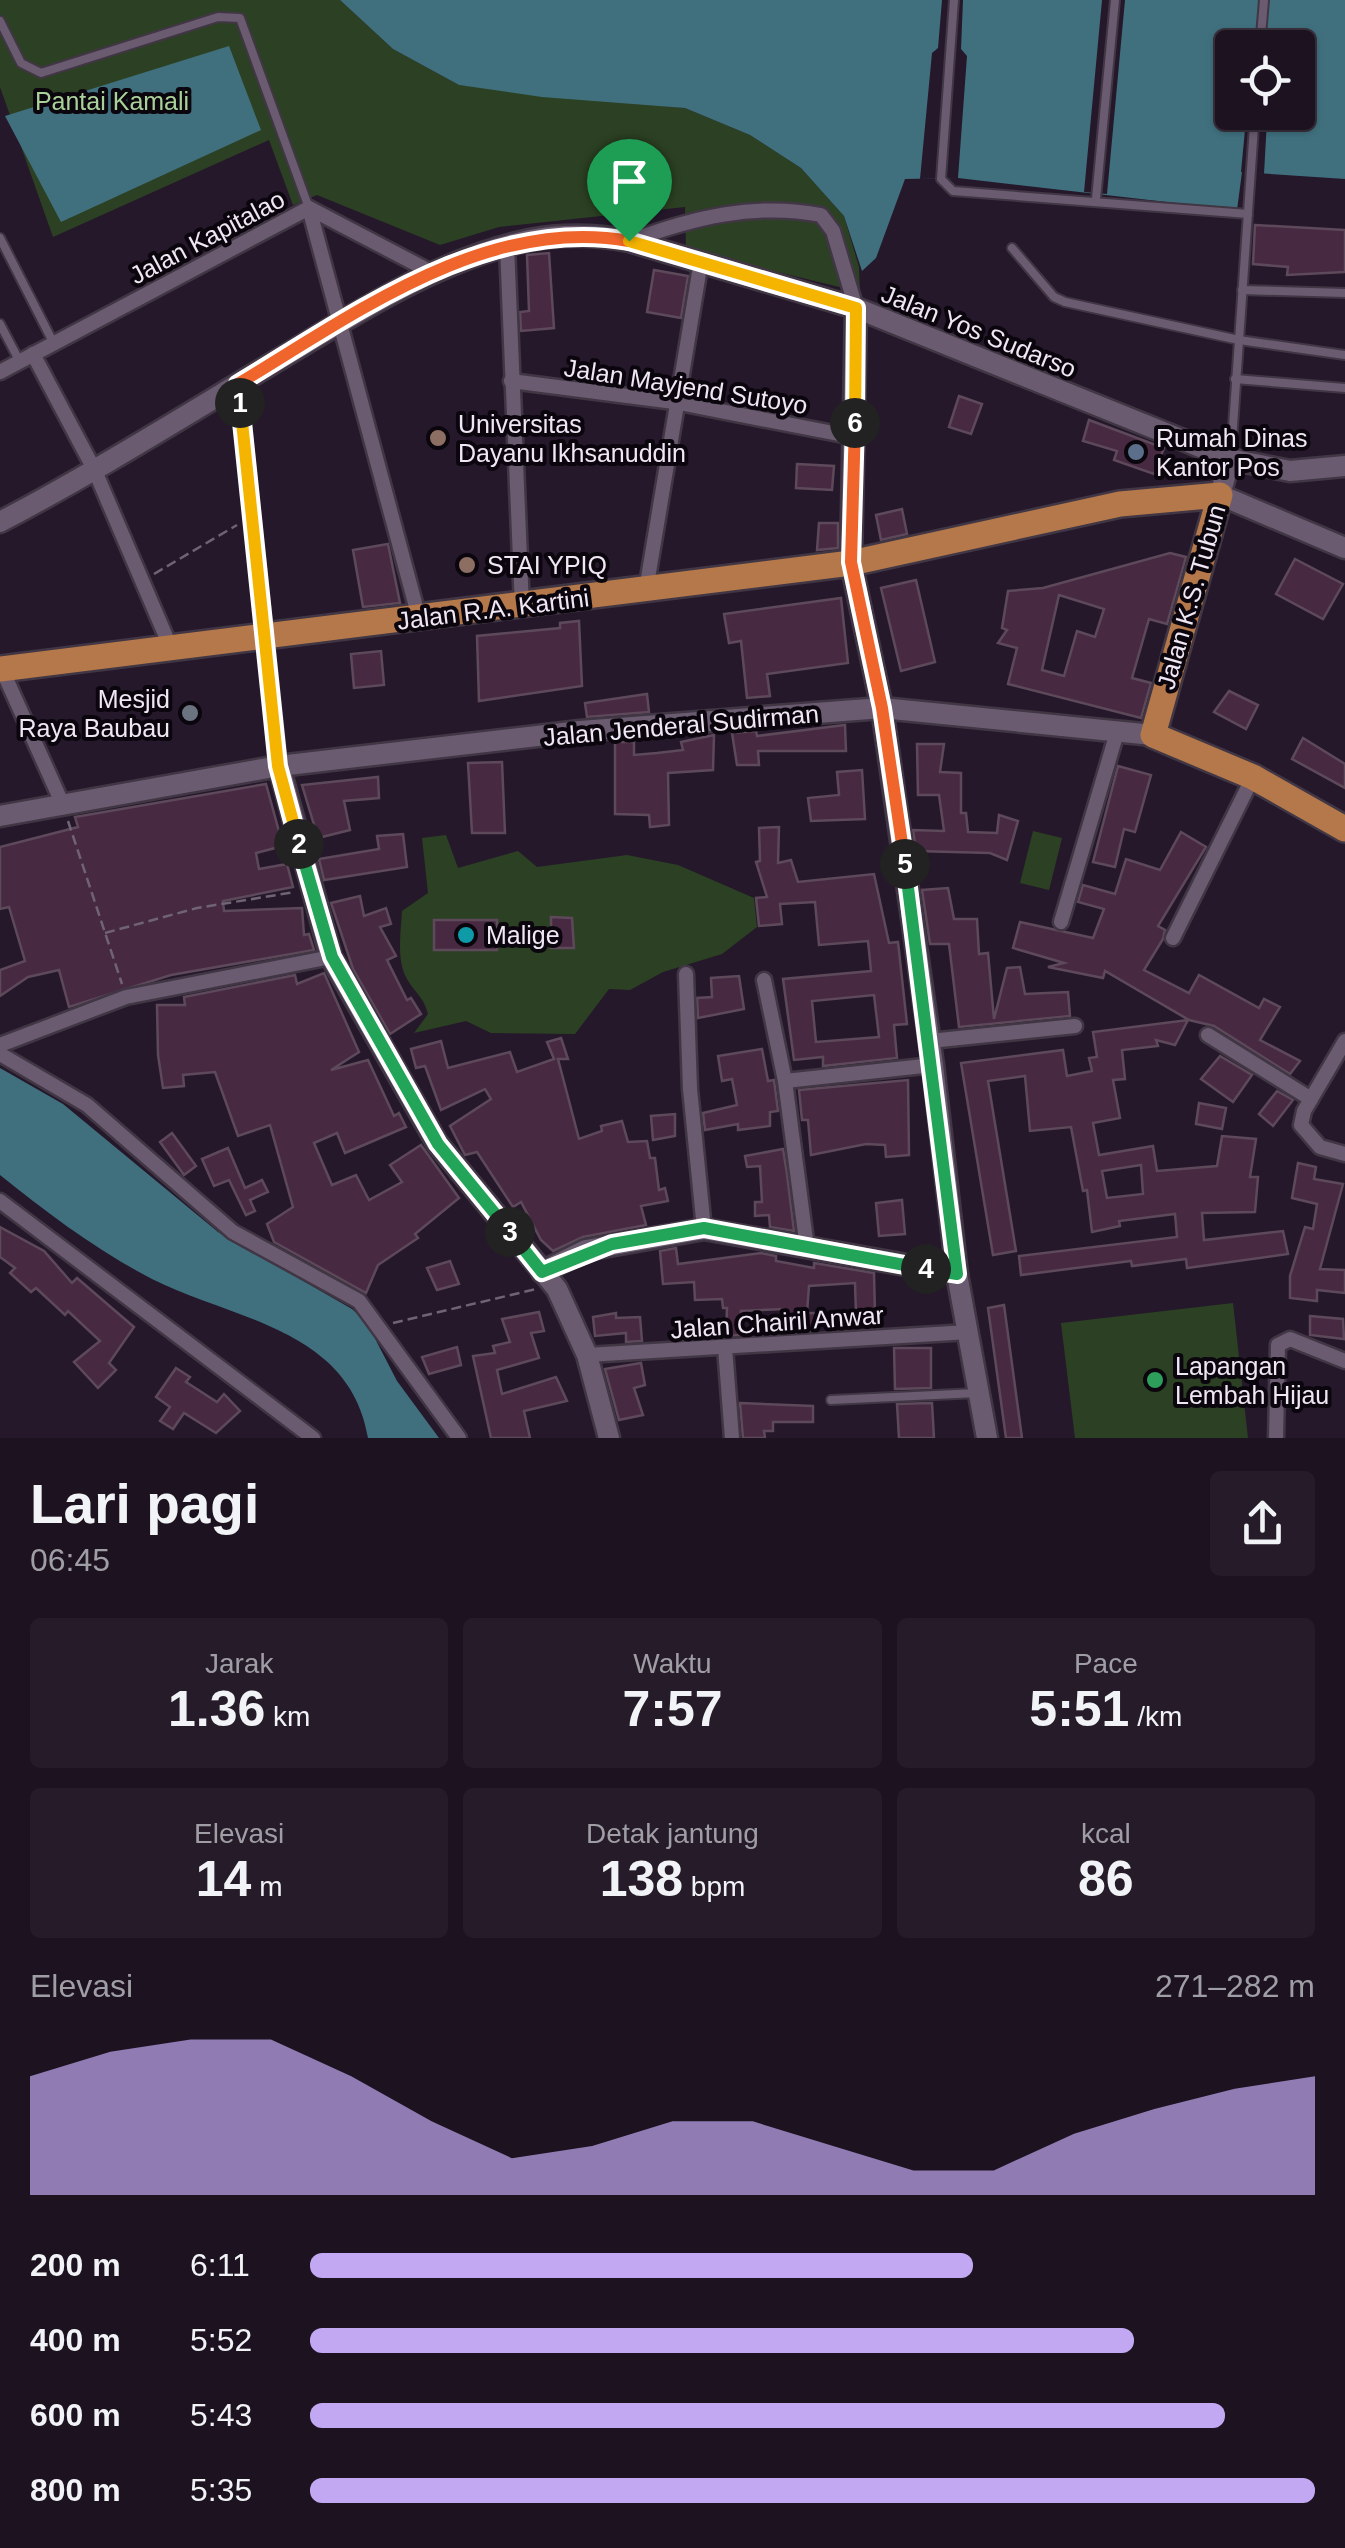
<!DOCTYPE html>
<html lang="id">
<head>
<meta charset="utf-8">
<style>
  :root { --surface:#1c1220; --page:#251b29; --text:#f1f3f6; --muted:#a09ea5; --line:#3a323e; --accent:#c2a8f2 }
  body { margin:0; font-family:Arial,sans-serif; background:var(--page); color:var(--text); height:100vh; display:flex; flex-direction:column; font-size:38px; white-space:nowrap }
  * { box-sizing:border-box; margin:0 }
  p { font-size:32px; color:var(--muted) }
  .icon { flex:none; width:55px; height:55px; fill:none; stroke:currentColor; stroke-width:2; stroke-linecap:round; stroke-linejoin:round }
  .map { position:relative; height:1438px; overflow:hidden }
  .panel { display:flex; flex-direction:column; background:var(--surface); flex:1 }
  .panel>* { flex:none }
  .buttons { position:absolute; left:1215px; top:30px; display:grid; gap:20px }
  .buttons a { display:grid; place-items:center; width:100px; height:100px; border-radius:10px; background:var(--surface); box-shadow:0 2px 8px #0004,0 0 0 2px var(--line); font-size:50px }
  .pin { position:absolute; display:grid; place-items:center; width:85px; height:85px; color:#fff; margin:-102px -42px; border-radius:50% 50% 50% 0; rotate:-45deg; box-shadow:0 0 10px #0007 }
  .pin .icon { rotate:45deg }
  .km { position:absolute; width:50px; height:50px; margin:-25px; border-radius:50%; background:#222; color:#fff; font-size:28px; line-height:50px; text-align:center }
  .round { display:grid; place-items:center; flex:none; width:105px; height:105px; border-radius:10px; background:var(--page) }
  .summary { display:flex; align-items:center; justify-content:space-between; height:170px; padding:0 30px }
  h1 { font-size:55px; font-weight:700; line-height:75px }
  .stats { display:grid; grid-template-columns:repeat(3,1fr); gap:15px; height:170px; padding:10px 30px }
  .stats div { display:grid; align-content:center; border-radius:10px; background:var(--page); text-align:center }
  .stats b { font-size:50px; font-weight:700 }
  .stats small { font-size:28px; font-weight:400 }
  .stats p { font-size:28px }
  .chart { height:280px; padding:20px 30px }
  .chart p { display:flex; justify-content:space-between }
  .chart svg { width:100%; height:180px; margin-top:10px; fill:var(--accent); opacity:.7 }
  ul { padding:0 30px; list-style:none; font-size:32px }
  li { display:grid; grid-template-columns:160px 120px 1fr; align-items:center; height:75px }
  li i { height:25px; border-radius:12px; background:var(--accent) }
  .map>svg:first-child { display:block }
</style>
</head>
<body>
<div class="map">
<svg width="1345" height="1438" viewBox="0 0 1345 1438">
  <rect width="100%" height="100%" fill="#25182b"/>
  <g fill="#2c4123">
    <polygon points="0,0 340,0 393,49 459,85 685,108 750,135 801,168 844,216 859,267 860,292 686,250 685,207 499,227 440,245 317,195 293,205 269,140 53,237 0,87"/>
    <polygon points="1033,831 1062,838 1049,890 1020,883"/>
    <path d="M446,835L458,868L518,851L537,867L627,855L678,865L754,898L757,927L722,954L663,972L630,990L609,989L575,1034L491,1033L466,1021L414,1033L428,1014C424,997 415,993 407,979C396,960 401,932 402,911L428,893L422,838Z"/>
    <polygon points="1233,1303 1248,1438 1075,1438 1061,1323"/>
  </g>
  <g fill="#40707e" fill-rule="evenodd">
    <path d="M340,0H1345V179L1242,172L1237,210L958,178L905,179L876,258L862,271L844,216L801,168L750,135L685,108L542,97L459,85L393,49ZM1232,48H1298V112H1232Z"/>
    <polygon points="229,46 261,130 61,222 5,116"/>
    <path d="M0,1068L63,1104L218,1232L352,1309L367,1323L397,1381L439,1438H368C350,1329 234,1320 152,1279C98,1251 47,1213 0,1175Z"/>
  </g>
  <g fill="#25182b">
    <polygon points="942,0 963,0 961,49 967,56 958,178 920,179 932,53 938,48"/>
    <polygon points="1102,0 1125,0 1107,194 1084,192"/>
    <polygon points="1234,113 1290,113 1290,120 1267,120 1264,174 1241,172 1246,119 1234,118"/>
  </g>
  <g fill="#472a42" stroke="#5d495a" stroke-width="2.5" fill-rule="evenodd">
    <polygon points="1255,225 1345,230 1345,272 1287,275 1288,267 1253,264"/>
    <polygon points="549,253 554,328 521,331 520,312 529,311 527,255"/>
    <polygon points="654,270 688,276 681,318 647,312"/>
    <polygon points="959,396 982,404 971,434 949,427"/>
    <polygon points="1089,420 1164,448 1154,474 1114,460 1117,451 1083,441"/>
    <polygon points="797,464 834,466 832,490 796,488"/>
    <polygon points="902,509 907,534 881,540 876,515"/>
    <polygon points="819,523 838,523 838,548 817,550"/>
    <polygon points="388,544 400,603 363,607 353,550"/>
    <path d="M1170,553L1186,557L1167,624L1149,619L1132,678L1151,683L1141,718L1008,684L1017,648L998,643L1007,630L1002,628L1008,591L1043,588ZM1059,595L1104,609L1095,637L1077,631L1064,676L1042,670Z"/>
    <polygon points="1295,559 1343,584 1323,619 1276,594"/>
    <polygon points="916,580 935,662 901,671 881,588"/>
    <polygon points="841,598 848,663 767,674 770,696 747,698 741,641 729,643 724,614"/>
    <polygon points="579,621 582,686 479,701 477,636 560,628 560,623"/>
    <polygon points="381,651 384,685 354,688 351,654"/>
    <polygon points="1229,691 1258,705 1246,729 1214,712"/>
    <polygon points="647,694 649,712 587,717 585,703"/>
    <polygon points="845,725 846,751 758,751 759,765 737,765 732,733 756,731 757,736"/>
    <polygon points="714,735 713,770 668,773 669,825 650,827 649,815 615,814 615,742 634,742 634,755 657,753 683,750 681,742"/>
    <polygon points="1303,738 1345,764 1345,788 1292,759"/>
    <polygon points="917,744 944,744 940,772 961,773 961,813 966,813 968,832 997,833 999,815 1018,821 1007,860 990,853 916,851 913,830 944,831 939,795 918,795"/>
    <polygon points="502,762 505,833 472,833 468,763"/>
    <polygon points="1118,766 1151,775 1135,832 1124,829 1115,867 1093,862"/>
    <polygon points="862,770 865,819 811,821 808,798 839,795 837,772"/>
    <polygon points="378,777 379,798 344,801 350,830 318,838 302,785"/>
    <polygon points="266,784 283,846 256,853 259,869 287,864 293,887 223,901 224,911 302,908 304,935 309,934 314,950 171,975 69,1007 59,970 28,977 0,996 0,970 25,961 9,907 0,909 0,847 78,827 75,817"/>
    <path d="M779,827L778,863L791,860L798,882L874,874L889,943L898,942L907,1024L894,1025L897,1058L823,1066V1057L794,1060L783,979L871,971L868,941L819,945L815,902L780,904L782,924L759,926L756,898L767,897L756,862L760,861L759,828ZM874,995L879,1037L816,1042L812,1001Z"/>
    <polygon points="1181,832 1206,847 1158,926 1165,930 1163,939 1144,970 1189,993 1199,975 1259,1008 1264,999 1280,1007 1260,1040 1300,1061 1290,1074 1214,1026 1189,1020 1105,971 1103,978 1048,967 1064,963 1013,948 1020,922 1093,938 1104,909 1078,902 1083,885 1115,894 1126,859 1160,870"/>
    <polygon points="403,834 407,867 324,880 319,859 379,849 377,836"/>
    <polygon points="948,888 954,919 977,919 979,954 988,953 994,1019 1007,968 1020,967 1025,994 1068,992 1070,1016 959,1027 949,944 930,944 922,890"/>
    <polygon points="360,896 364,916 386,908 391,924 380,927 396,956 387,960 407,1000 411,998 421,1014 390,1034 353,969 331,903"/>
    <polygon points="551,917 572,918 574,948 551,948"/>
    <rect x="434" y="920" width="63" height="30"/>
    <polygon points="324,973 359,1052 331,1070 368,1060 394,1116 399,1113 406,1127 345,1153 337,1133 314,1143 332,1185 356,1175 369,1200 402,1182 390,1165 421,1145 459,1198 415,1234 418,1238 378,1265 366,1293 274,1242 267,1224 293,1207 270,1125 238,1136 215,1072 183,1075 184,1086 163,1088 158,1055 157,1005 185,1005 184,997 295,975 297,984"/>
    <polygon points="739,976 744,1009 698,1018 697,998 712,997 711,978"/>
    <path d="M1188,1020L1175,1045L1156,1040L1158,1046L1122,1050L1125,1079L1113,1080L1120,1118L1093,1123L1099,1155L1153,1146L1157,1171L1217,1166L1222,1136L1256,1139L1250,1177H1258L1255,1212L1202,1213L1204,1240L1283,1231L1288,1254L1187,1268L1186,1259L1132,1266L1131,1261L1021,1275L1019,1256L1177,1237L1175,1214L1119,1221L1120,1226L1092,1232L1087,1190L1083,1191L1071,1127L1030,1131L1025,1076L988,1081L1016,1251L993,1255L961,1063L1063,1050L1067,1076L1092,1071L1089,1058L1097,1057L1093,1032ZM1141,1165L1143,1194L1107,1198L1102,1171Z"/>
    <polygon points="561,1038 568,1059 558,1059 579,1139 602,1131 601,1126 622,1121 628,1142 647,1141 650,1158 655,1158 659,1190 665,1188 668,1201 641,1206 646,1225 583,1237 553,1251 541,1240 521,1202 513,1207 477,1152 465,1155 450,1126 491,1099 485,1089 441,1110 425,1066 416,1068 411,1049 441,1041 448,1068 510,1052 517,1072 554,1059 547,1042"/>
    <polygon points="762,1049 768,1081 774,1080 778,1111 770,1112 770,1126 738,1130 738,1124 705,1130 703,1113 737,1105 732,1079 722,1081 718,1056"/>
    <polygon points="1220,1056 1252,1075 1233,1102 1201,1079"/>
    <polygon points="908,1080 909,1155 886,1157 885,1145 866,1144 811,1155 808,1120 802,1120 799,1090"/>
    <polygon points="1277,1091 1293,1100 1273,1126 1259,1114"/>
    <polygon points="1199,1103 1226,1108 1222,1129 1196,1124"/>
    <polygon points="675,1114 675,1136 653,1140 651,1116"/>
    <polygon points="172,1133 196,1166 184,1175 160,1142"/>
    <polygon points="228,1148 245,1188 262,1180 268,1192 250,1200 255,1211 246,1215 229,1180 214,1186 202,1159"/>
    <polygon points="783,1149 787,1174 794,1231 770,1227 769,1215 755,1216 755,1202 762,1202 760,1166 747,1167 745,1156"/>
    <polygon points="1298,1163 1316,1167 1314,1179 1343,1184 1320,1269 1345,1270 1345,1293 1317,1290 1317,1301 1290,1298 1290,1276 1305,1227 1313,1229 1317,1204 1292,1198"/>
    <polygon points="902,1200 905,1234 879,1236 876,1203"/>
    <polygon points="0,1227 44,1251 72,1283 77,1278 134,1327 109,1363 116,1370 98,1388 74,1362 100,1341 68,1311 65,1315 36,1288 31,1292 10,1273 15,1268 0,1257"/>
    <polygon points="676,1248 678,1264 761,1253 776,1256 776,1261 814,1268 814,1263 874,1273 875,1314 856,1314 855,1283 809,1286 807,1313 816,1313 818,1330 784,1332 783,1309 741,1311 740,1335 726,1336 727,1308 723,1308 722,1299 695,1300 694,1282 663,1284 660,1251"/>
    <polygon points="450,1261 459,1284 437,1290 427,1268"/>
    <polygon points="1004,1305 1022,1438 1006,1438 988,1308"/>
    <polygon points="539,1312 544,1331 531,1333 539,1358 497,1370 502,1394 556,1377 567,1401 524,1411 530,1438 491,1438 473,1356 495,1353 493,1346 510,1342 502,1319"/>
    <polygon points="616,1313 616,1318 640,1317 642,1341 626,1342 626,1333 595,1336 593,1317"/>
    <polygon points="1310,1316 1343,1319 1344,1339 1310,1335"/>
    <polygon points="457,1347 461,1365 429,1374 422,1357"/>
    <polygon points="894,1348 931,1348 931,1388 895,1389"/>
    <polygon points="641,1363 645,1385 634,1388 643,1415 619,1420 605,1369"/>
    <polygon points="176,1368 190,1377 186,1382 217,1402 224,1394 240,1411 216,1433 184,1413 173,1429 160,1421 170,1407 156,1397"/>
    <polygon points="740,1403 813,1406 813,1422 773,1422 773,1431 764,1431 765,1438 743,1438"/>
    <polygon points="932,1403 934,1438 899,1438 897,1404"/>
  </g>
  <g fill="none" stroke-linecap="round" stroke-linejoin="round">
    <g stroke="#403644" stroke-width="12">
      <g id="lane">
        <polyline points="954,0 941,179 953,191 1248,214"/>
        <polyline points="0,21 21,63 41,73 218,17 240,18 309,208"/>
        <polyline points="1260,48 1264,0"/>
        <polyline points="1096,199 1115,0"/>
        <polyline points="0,238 53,342"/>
        <polyline points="1012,248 1054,297 1065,302 1239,340 1345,355"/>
        <polyline points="1242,290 1345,293"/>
        <polyline points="0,324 20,362"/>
        <polyline points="1235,379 1345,388"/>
        <polyline points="1231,455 1255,112"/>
        <polyline points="831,1400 977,1393"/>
      </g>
    </g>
    <g stroke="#403644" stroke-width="19">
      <g id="street">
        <polyline points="309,208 419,618"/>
        <path d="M630,241C692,218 755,202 821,215L833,231L856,308"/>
        <polyline points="507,246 522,607"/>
        <polyline points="33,354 95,471 170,646"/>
        <polyline points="0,372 309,208 435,274"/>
        <polyline points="511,381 674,402 854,437"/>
        <polyline points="238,384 279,766"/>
        <polyline points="646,590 701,261"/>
        <polyline points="0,665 63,805"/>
        <polyline points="1061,922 1118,729"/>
        <polyline points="1173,938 1253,777"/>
        <polyline points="686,974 690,1089 704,1229"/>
        <polyline points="764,980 785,1081 807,1248"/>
        <polyline points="1208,1035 1311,1099"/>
        <polyline points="930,1041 1075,1026"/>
        <polyline points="1345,1041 1304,1111 1301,1125 1320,1147 1345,1154"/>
        <polyline points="0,1045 126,997 331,957"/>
        <polyline points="0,1054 87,1105 233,1232 359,1301 459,1438"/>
        <polyline points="785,1081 933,1065"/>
        <polyline points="0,1201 313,1438"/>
        <polyline points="725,1348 732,1438"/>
        <polyline points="587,1355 969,1332"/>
        <polyline points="1276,1438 1278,1345 1290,1339 1345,1361"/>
      </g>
    </g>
    <g stroke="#403644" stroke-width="25">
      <g id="secondary">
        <polyline points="856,308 851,563 882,708 933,1065 957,1274 987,1438"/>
        <polyline points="1230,459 1220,495 1345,548"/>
        <path d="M0,522C97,471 189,413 283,357C359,311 442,258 530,240C562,234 598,235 629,241L856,308L1230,459L1290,471L1345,466"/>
        <polyline points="279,766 331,957 437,1143 557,1289 587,1355 609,1438"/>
        <polyline points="0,816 279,766 580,731 882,708 1153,735"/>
        <polyline points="542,1272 586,1250 704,1229 957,1274"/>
      </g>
    </g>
    <g stroke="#403644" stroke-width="30">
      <polyline id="highway" points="0,669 851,563 1120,504 1220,495 1153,735 1253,777 1345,829"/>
    </g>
    <g stroke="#6f6374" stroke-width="2.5" stroke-dasharray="10 5" stroke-linecap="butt">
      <polyline points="154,574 237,525"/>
      <polyline points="68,821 122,984"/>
      <polyline points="105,933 197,908 295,892"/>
      <polyline points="393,1323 536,1289"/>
    </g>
    <use href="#lane" stroke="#6a5b71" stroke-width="8"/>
    <use href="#street" stroke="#6a5b71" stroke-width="14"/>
    <use href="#secondary" stroke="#6a5b71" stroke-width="20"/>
    <use href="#highway" stroke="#b5784a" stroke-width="25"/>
  </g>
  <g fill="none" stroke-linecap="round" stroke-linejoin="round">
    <g stroke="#fff" stroke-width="20">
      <path id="split-1" d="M240,403L238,384C353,315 487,215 629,241"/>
    </g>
    <g stroke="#fff" stroke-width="20">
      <polyline id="split-2" points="240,403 278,766 299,844"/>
    </g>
    <g stroke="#fff" stroke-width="20">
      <polyline id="split-3" points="299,844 332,957 438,1144 510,1232"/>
    </g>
    <g stroke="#fff" stroke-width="20">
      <polyline id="split-4" points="510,1232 542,1272 612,1244 704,1228 926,1269"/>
    </g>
    <g stroke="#fff" stroke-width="20">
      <polyline id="split-5" points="905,864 957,1274 926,1269"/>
    </g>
    <g stroke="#fff" stroke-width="20">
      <polyline id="split-6" points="855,423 851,562 882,708 905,864"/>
    </g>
    <g stroke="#fff" stroke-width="20">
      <polyline id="split-7" points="629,241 856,308 855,423"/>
    </g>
    <use href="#split-1" stroke="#f0652b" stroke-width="12"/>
    <use href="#split-2" stroke="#f5b400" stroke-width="12"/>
    <use href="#split-3" stroke="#22a559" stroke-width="12"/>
    <use href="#split-4" stroke="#22a559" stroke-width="12"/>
    <use href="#split-5" stroke="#22a559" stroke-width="12"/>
    <use href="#split-6" stroke="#f0652b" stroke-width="12"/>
    <use href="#split-7" stroke="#f5b400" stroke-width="12"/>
  </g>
  <g fill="#8d6e63" stroke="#0b060e" stroke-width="4">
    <circle cx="438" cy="438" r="10"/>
    <circle cx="467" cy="565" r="10"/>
  </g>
  <circle fill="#5c6f8a" stroke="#0b060e" stroke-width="4" cx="1136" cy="452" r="10"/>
  <circle fill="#6b7280" stroke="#0b060e" stroke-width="4" cx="190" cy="713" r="10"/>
  <circle fill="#0f9aa8" stroke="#0b060e" stroke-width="4" cx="466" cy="935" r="10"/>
  <circle fill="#2e9e5b" stroke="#0b060e" stroke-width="4" cx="1155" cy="1380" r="10"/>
  <g text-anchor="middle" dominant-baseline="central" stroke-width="8" stroke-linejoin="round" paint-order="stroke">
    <g font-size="25" fill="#a9d199" stroke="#0b060e">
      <text x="112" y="101">Pantai Kamali</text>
    </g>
    <g font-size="25" fill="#f0e7f4" stroke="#0b060e">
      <text transform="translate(207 237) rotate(-28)">Jalan Kapitalao</text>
      <text transform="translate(979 331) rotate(22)">Jalan Yos Sudarso</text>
      <text transform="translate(686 386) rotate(9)">Jalan Mayjend Sutoyo</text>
      <text transform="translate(1191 597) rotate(-74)">Jalan K.S. Tubun</text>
      <text transform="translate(493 609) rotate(-7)">Jalan R.A. Kartini</text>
      <text transform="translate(681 725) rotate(-5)">Jalan Jenderal Sudirman</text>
      <text transform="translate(777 1322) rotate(-4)">Jalan Chairil Anwar</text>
    </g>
    <g font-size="25" fill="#f0e7f4" stroke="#0b060e" text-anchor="start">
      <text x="458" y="424">Universitas<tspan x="458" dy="29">Dayanu Ikhsanuddin</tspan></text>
      <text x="1156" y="438">Rumah Dinas<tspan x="1156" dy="29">Kantor Pos</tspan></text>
      <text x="487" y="565">STAI YPIQ</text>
      <text x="170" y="699" text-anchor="end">Mesjid<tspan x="170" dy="29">Raya Baubau</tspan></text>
      <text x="486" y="935">Malige</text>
      <text x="1175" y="1366">Lapangan<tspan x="1175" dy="29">Lembah Hijau</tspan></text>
    </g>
  </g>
</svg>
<div class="buttons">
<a><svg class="icon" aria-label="locate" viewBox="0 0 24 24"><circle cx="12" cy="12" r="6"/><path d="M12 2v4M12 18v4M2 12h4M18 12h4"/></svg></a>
</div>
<div class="pin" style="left:629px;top:241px;background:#1e9e55"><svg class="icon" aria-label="arrive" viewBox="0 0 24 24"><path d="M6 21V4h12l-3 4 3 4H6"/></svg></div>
<b class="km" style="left:240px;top:403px">1</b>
<b class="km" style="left:299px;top:844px">2</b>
<b class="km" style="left:510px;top:1232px">3</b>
<b class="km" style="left:926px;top:1269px">4</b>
<b class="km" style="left:905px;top:864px">5</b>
<b class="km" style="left:855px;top:423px">6</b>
</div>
<section class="panel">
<div class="summary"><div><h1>Lari pagi</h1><p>06:45</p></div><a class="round"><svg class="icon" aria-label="share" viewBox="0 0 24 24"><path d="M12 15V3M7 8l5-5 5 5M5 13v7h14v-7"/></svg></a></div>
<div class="stats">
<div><p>Jarak</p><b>1.36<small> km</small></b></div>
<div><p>Waktu</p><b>7:57</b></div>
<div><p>Pace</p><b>5:51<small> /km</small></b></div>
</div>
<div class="stats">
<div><p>Elevasi</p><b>14<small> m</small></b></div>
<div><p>Detak jantung</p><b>138<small> bpm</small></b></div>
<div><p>kcal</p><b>86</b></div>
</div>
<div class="chart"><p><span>Elevasi</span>271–282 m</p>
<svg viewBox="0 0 160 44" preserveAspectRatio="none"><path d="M0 44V15L10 9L20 6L30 6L40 15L50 26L60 35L70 32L80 26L90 26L100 32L110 38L120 38L130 29L140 23L150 18L160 15V44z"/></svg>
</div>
<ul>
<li><b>200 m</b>6:11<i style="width:66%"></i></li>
<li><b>400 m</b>5:52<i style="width:82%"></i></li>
<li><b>600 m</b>5:43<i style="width:91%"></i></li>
<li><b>800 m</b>5:35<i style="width:100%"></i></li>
</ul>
</section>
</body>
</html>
